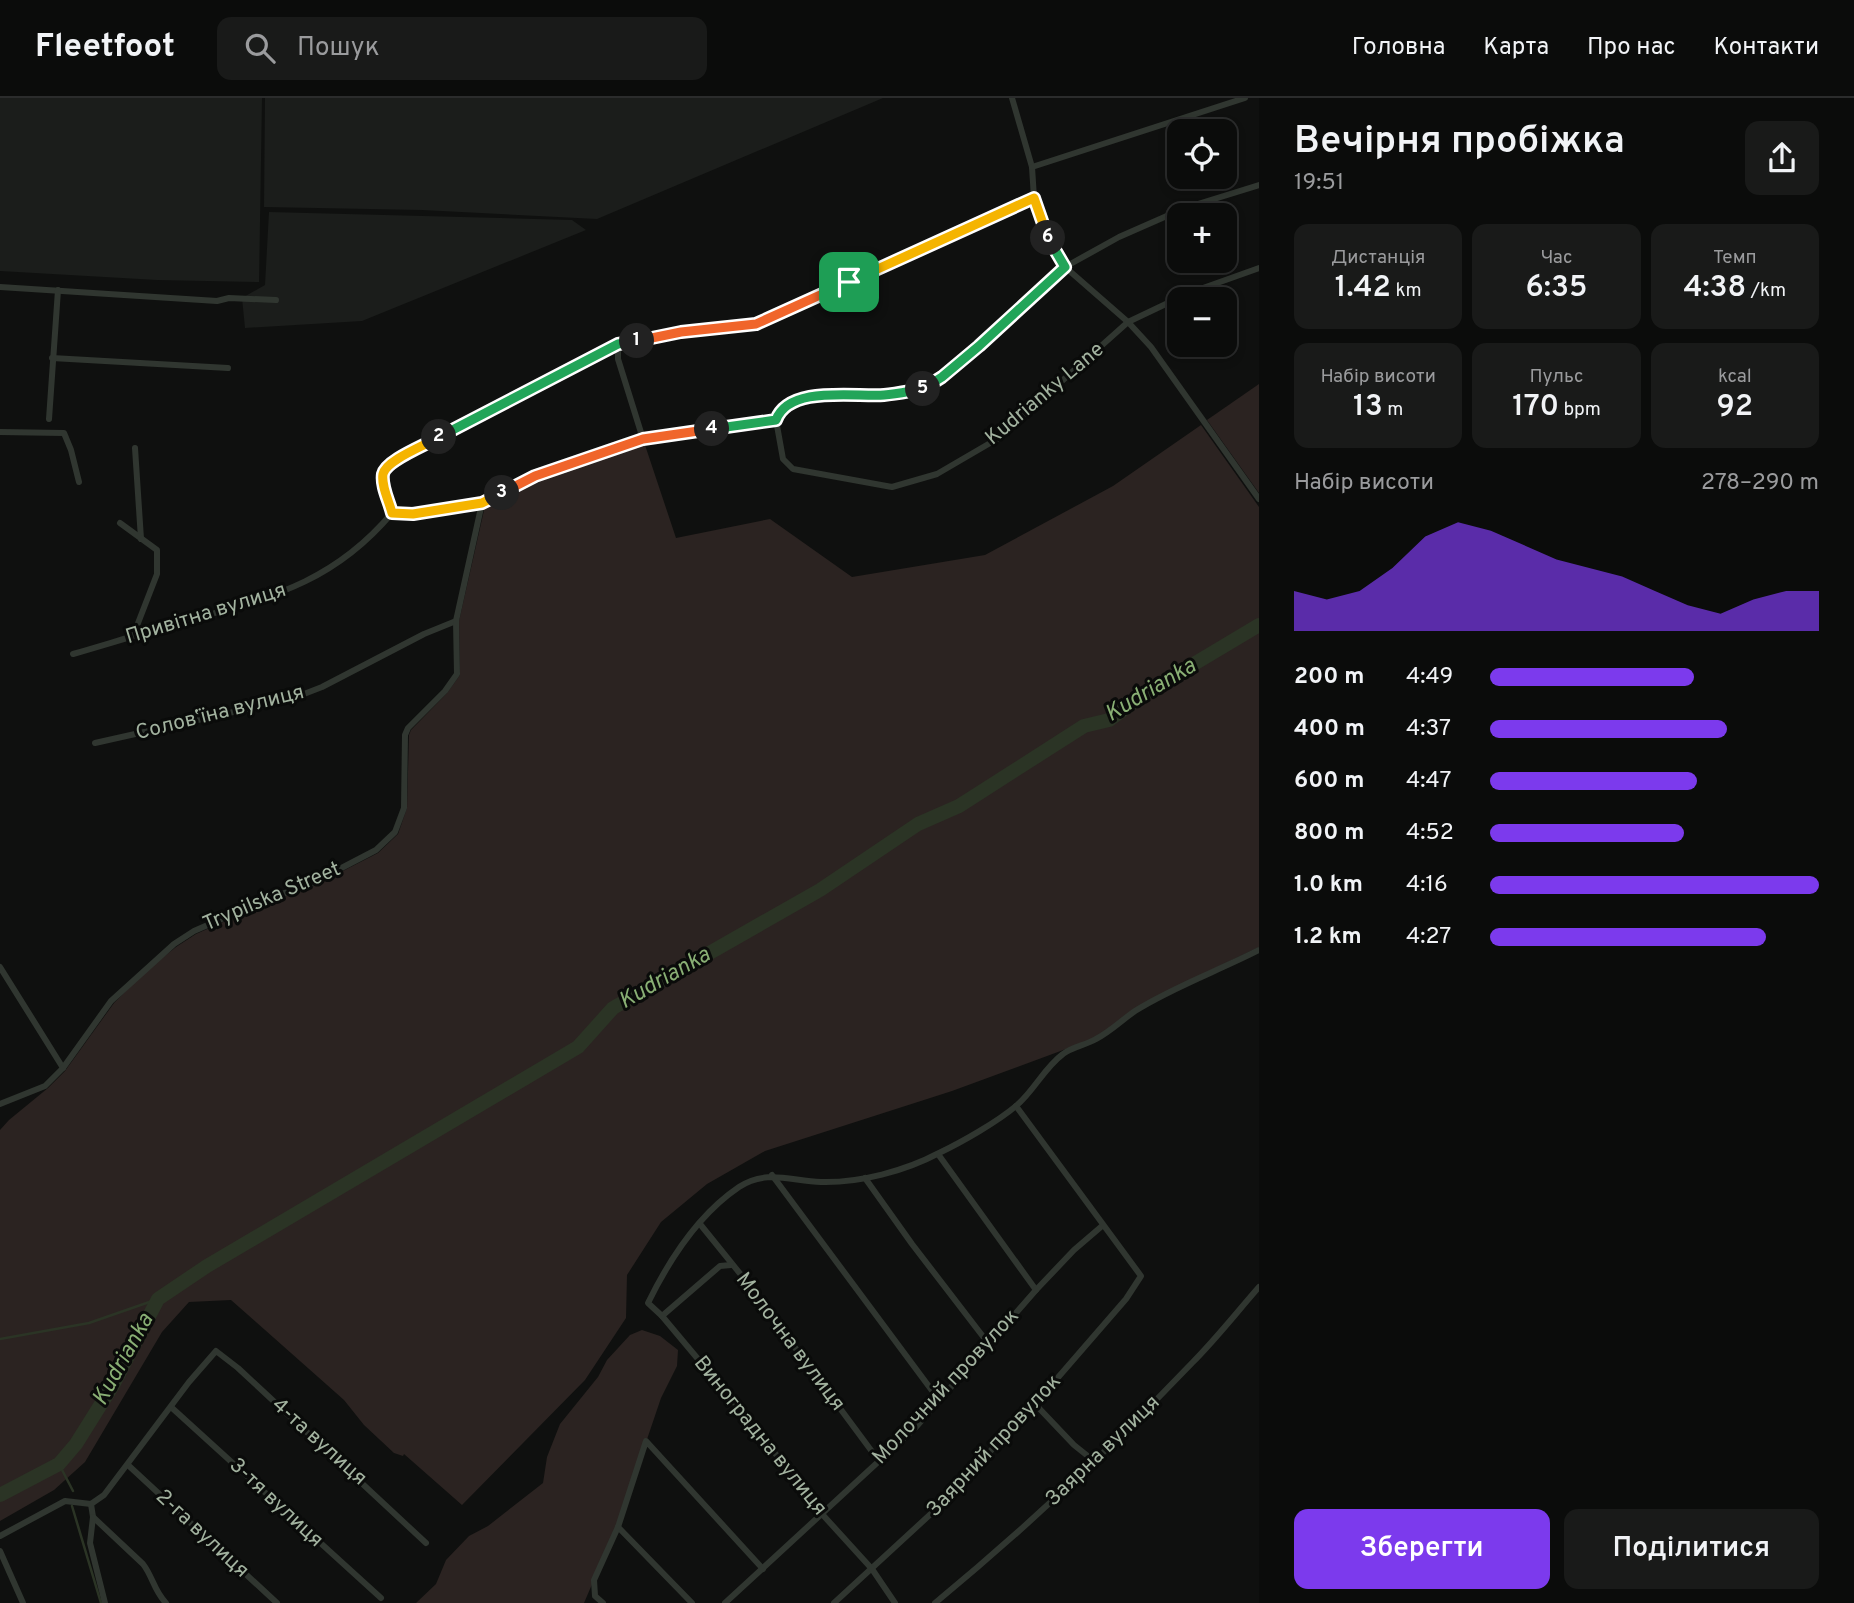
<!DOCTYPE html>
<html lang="uk">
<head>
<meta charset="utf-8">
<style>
  :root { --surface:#0b0c0b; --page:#191a19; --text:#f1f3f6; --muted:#9a9b9d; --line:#2b2c2c; --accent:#7c3aed }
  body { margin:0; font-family:Overpass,sans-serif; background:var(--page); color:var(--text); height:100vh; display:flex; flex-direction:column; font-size:26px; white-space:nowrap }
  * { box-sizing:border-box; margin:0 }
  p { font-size:23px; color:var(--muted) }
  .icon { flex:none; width:38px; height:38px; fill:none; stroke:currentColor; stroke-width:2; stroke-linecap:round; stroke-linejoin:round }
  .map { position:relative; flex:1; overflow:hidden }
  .panel { display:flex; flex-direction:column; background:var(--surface); width:595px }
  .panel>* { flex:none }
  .controls { position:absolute; left:1167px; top:21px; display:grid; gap:14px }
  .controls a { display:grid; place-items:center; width:70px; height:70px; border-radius:14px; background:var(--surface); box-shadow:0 4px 10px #0003,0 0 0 2px var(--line); font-size:35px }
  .pin { position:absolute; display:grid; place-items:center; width:60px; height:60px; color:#fff; margin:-30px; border-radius:14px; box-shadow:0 4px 10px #0006 }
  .km { position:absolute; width:35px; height:35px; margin:-18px; border-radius:50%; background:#222; color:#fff; font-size:19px; line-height:35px; text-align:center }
  .round { display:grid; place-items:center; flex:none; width:74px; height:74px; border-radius:14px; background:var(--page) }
  .head { display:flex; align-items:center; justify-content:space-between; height:119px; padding:0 35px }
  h1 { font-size:38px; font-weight:600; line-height:52px }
  .metrics { display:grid; grid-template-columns:repeat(3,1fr); gap:10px; height:119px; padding:7px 35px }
  .metrics div { display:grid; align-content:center; border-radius:14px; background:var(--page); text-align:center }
  .metrics b { font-size:30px; font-weight:600 }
  .metrics small { font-size:19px; font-weight:400 }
  .metrics p { font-size:19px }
  .chart { height:196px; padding:14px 35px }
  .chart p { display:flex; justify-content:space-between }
  .chart svg { width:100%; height:126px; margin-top:7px; fill:var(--accent); opacity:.7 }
  .cta { display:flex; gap:14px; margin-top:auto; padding:14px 35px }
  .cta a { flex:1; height:80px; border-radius:14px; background:var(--accent); color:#fff; font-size:28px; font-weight:600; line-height:80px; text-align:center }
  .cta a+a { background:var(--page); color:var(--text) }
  ul { padding:0 35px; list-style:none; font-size:23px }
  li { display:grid; grid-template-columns:112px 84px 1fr; align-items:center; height:52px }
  li i { height:18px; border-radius:9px; background:var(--accent) }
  header { display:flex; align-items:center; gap:42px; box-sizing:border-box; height:98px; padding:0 35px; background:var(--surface); border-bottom:2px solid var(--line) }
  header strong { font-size:33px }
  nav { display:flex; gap:38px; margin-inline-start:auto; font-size:24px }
  .search { width:490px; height:63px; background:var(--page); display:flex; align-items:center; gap:18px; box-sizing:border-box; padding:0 24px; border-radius:14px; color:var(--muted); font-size:26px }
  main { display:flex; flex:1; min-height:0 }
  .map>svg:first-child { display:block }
</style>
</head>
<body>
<header>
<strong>Fleetfoot</strong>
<div class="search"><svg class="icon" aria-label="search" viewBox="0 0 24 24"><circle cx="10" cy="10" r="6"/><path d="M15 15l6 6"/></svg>Пошук</div>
<nav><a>Головна</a><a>Карта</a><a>Про нас</a><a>Контакти</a></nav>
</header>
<main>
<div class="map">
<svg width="1259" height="1505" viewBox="0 0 1259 1505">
  <rect width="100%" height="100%" fill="#0f100f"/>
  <g fill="#1b1d1b">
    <polygon points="0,0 262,0 259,184 157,182 0,173"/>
    <polygon points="265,0 883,0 597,121 422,112 264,109"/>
    <polygon points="269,114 572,122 586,132 362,223 245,230 242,200 265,187"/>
  </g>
  <g fill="#2b2321">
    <polygon points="1259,286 1259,395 1207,322"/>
    <polygon points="1201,327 1259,409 1259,849 1161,896 1093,941 952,993 765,1053 707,1086 661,1124 627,1177 626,1220 585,1282 462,1407 404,1356 403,1358 394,1355 364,1327 344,1302 231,1202 189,1204 162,1234 85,1364 54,1392 0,1423 0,1032 9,1022 48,990 65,973 114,905 146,873 176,849 196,836 275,801 304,793 378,755 398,736 407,710 409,637 411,632 447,595 460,577 459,523 485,408 536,381 644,344 676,440 770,421 852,479 985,457 1113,388"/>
    <polygon points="642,1232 660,1238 678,1252 677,1268 661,1300 620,1421 584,1505 416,1505 436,1486 446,1462 469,1438 488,1428 543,1385 547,1359 560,1326 598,1279 607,1262 630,1237"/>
  </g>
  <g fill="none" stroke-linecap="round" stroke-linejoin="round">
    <g stroke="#2b3425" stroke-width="2.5">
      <polyline points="0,1241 89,1225 158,1201"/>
      <polyline points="59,1366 73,1393"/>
      <polyline points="72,1408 101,1505"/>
    </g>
    <polyline stroke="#2b3425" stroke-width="14" points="0,1397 59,1366 76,1346 113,1287 158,1201 207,1168 578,949 613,910 820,792 918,726 959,708 1084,628 1109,622 1147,594 1259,527"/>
    <g stroke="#303630" stroke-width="6">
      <polyline points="1012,0 1032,69 1034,100 1047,137 1057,156 1065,169 1128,224 1151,249 1259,401"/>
      <polyline points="1032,69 1245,0"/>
      <polyline points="0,189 217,203 229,200 276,202"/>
      <polyline points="618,246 618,261 643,341"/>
      <polyline points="52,260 228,270"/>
      <polyline points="49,321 58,192"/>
      <polyline points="776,322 783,361 793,371 892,389 937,376 997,341 1128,224 1189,195 1259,170"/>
      <polyline points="0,334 64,335 71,352 79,384"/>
      <polyline points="135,350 141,441"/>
      <path d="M392,415C387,396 377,380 391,364L618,246L681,234L756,226L1034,100"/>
      <polyline points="120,425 157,452 157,476 133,538"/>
      <path d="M73,556C111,545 149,533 187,523C271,499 333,485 392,415L413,416L482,405"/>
      <polyline points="95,645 291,601 322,589 424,536 456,523"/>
      <polyline points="0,869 63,970"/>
      <polyline points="0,1006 45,988 63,970 111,903 174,846 194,833 274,798 303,790 376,752 395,734 404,710 405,637 408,630 445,593 457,576 456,523 482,405 535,378 643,341 776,322 779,314 790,306 814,297 884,297 924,291 942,279 979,248 1065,169 1119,139 1185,110 1259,87"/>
      <polyline points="938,1056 1036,1192"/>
      <polyline points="772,1077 939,1302"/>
      <polyline points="865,1080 912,1146 988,1245"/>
      <polyline points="700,1126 742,1178 879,1363"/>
      <polyline points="662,1218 720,1168 731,1167"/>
      <polyline points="1035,1306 1074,1347 1094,1363"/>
      <polyline points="171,1309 381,1500"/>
      <polyline points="128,1367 277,1505"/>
      <path d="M91,1406L93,1419L143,1466C153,1479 154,1493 166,1505"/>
      <polyline points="93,1419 90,1445 105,1505"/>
      <polyline points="618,1429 692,1505"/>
      <polyline points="0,1438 65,1403 91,1406 104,1397 189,1284 216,1253 238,1270 426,1445"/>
      <polyline points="0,1453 23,1505"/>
      <polyline points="603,1505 595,1498 594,1482 618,1429 646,1343 763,1471"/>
      <polyline points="725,1505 916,1329 1036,1192 1074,1152 1102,1128"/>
      <polyline points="834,1505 960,1389 999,1343 1035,1306 1126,1201 1141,1178 1016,1008"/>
      <path d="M895,1505L872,1471L822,1416L754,1328L662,1218L648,1205C669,1162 699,1116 739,1089C766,1071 791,1083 821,1084C860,1085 905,1073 939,1055C962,1044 997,1024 1016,1008C1034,993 1044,970 1063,956C1072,949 1086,947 1096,941C1110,934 1122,922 1135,913C1173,889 1218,873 1259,852"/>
      <path d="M935,1505C1025,1431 1111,1350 1192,1265C1216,1241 1237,1214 1259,1189"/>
    </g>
  </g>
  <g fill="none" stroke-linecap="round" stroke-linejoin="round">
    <g stroke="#fff" stroke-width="14">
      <polyline id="split-1" points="637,243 681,234 756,226 849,184"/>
    </g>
    <g stroke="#fff" stroke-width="14">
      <polyline id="split-2" points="439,339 618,246 637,243"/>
    </g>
    <g stroke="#fff" stroke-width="14">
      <path id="split-3" d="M439,339C426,347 386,362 383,376C381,388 389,403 392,415L413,416L482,405L502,395"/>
    </g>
    <g stroke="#fff" stroke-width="14">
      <polyline id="split-4" points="502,395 535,378 643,341 712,331"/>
    </g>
    <g stroke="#fff" stroke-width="14">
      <path id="split-5" d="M712,331L776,322C789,287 854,299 884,297C897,296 910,293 923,291"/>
    </g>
    <g stroke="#fff" stroke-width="14">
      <polyline id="split-6" points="923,291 942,279 979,248 1065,169 1048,140"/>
    </g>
    <g stroke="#fff" stroke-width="14">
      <polyline id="split-7" points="849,184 1034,100 1048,140"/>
    </g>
    <use href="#split-1" stroke="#f0652b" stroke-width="9"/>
    <use href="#split-2" stroke="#22a559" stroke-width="9"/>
    <use href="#split-3" stroke="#f5b400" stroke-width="9"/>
    <use href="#split-4" stroke="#f0652b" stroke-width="9"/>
    <use href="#split-5" stroke="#22a559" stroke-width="9"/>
    <use href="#split-6" stroke="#22a559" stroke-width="9"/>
    <use href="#split-7" stroke="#f5b400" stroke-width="9"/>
  </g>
  <g text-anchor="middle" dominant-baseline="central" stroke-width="6" stroke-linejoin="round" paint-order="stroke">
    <g font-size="21" fill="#a2b29f" stroke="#0a0b0a">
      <text transform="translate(1045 296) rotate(-40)">Kudrianky Lane</text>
      <text transform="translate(206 516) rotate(-17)">Привітна вулиця</text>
      <text transform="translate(220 615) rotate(-14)">Соловʼїна вулиця</text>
      <text transform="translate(272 799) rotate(-23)">Trypilska Street</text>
      <text transform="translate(790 1244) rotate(53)">Молочна вулиця</text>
      <text transform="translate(946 1289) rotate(-47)">Молочний провулок</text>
      <text transform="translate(760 1338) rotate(51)">Виноградна вулиця</text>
      <text transform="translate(319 1344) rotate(42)">4-та вулиця</text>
      <text transform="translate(994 1348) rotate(-47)">Заярний провулок</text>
      <text transform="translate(1103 1353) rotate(-44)">Заярна вулиця</text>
      <text transform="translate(276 1405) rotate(43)">3-тя вулиця</text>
      <text transform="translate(202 1436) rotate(43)">2-га вулиця</text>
    </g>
    <g font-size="23" font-style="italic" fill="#89af74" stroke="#0a0b0a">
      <text transform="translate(1151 593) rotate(-31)">Kudrianka</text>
      <text transform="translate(665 881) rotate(-30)">Kudrianka</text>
      <text transform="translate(124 1262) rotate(-61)">Kudrianka</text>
    </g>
  </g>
</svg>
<div class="controls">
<a><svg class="icon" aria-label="locate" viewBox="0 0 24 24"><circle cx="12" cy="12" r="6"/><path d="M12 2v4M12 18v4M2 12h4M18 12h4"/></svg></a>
<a>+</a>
<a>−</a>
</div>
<div class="pin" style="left:849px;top:184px;background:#1e9e55"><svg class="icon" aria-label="arrive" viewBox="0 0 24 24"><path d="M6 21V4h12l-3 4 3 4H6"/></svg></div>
<b class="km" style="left:637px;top:243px">1</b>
<b class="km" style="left:439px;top:339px">2</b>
<b class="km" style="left:502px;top:395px">3</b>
<b class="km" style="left:712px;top:331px">4</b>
<b class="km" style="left:923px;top:291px">5</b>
<b class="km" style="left:1048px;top:140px">6</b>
</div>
<section class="panel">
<div class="head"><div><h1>Вечірня пробіжка</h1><p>19:51</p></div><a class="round"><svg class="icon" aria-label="share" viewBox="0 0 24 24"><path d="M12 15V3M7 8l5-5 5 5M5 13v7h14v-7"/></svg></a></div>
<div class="metrics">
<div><p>Дистанція</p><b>1.42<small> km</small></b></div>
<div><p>Час</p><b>6:35</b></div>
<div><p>Темп</p><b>4:38<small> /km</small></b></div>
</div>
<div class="metrics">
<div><p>Набір висоти</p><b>13<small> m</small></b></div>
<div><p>Пульс</p><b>170<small> bpm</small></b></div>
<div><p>kcal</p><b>92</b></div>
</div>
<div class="chart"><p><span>Набір висоти</span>278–290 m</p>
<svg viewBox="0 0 160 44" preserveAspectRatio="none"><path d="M0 44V30L10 33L20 30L30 22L40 11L50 6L60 9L70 14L80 19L90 22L100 25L110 30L120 35L130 38L140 33L150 30L160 30V44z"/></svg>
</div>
<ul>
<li><b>200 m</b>4:49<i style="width:62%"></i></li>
<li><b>400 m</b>4:37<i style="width:72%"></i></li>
<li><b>600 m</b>4:47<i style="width:63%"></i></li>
<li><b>800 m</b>4:52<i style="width:59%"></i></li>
<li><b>1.0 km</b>4:16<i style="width:100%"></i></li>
<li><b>1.2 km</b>4:27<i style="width:84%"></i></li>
</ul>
<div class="cta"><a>Зберегти</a><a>Поділитися</a></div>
</section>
</main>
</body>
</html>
